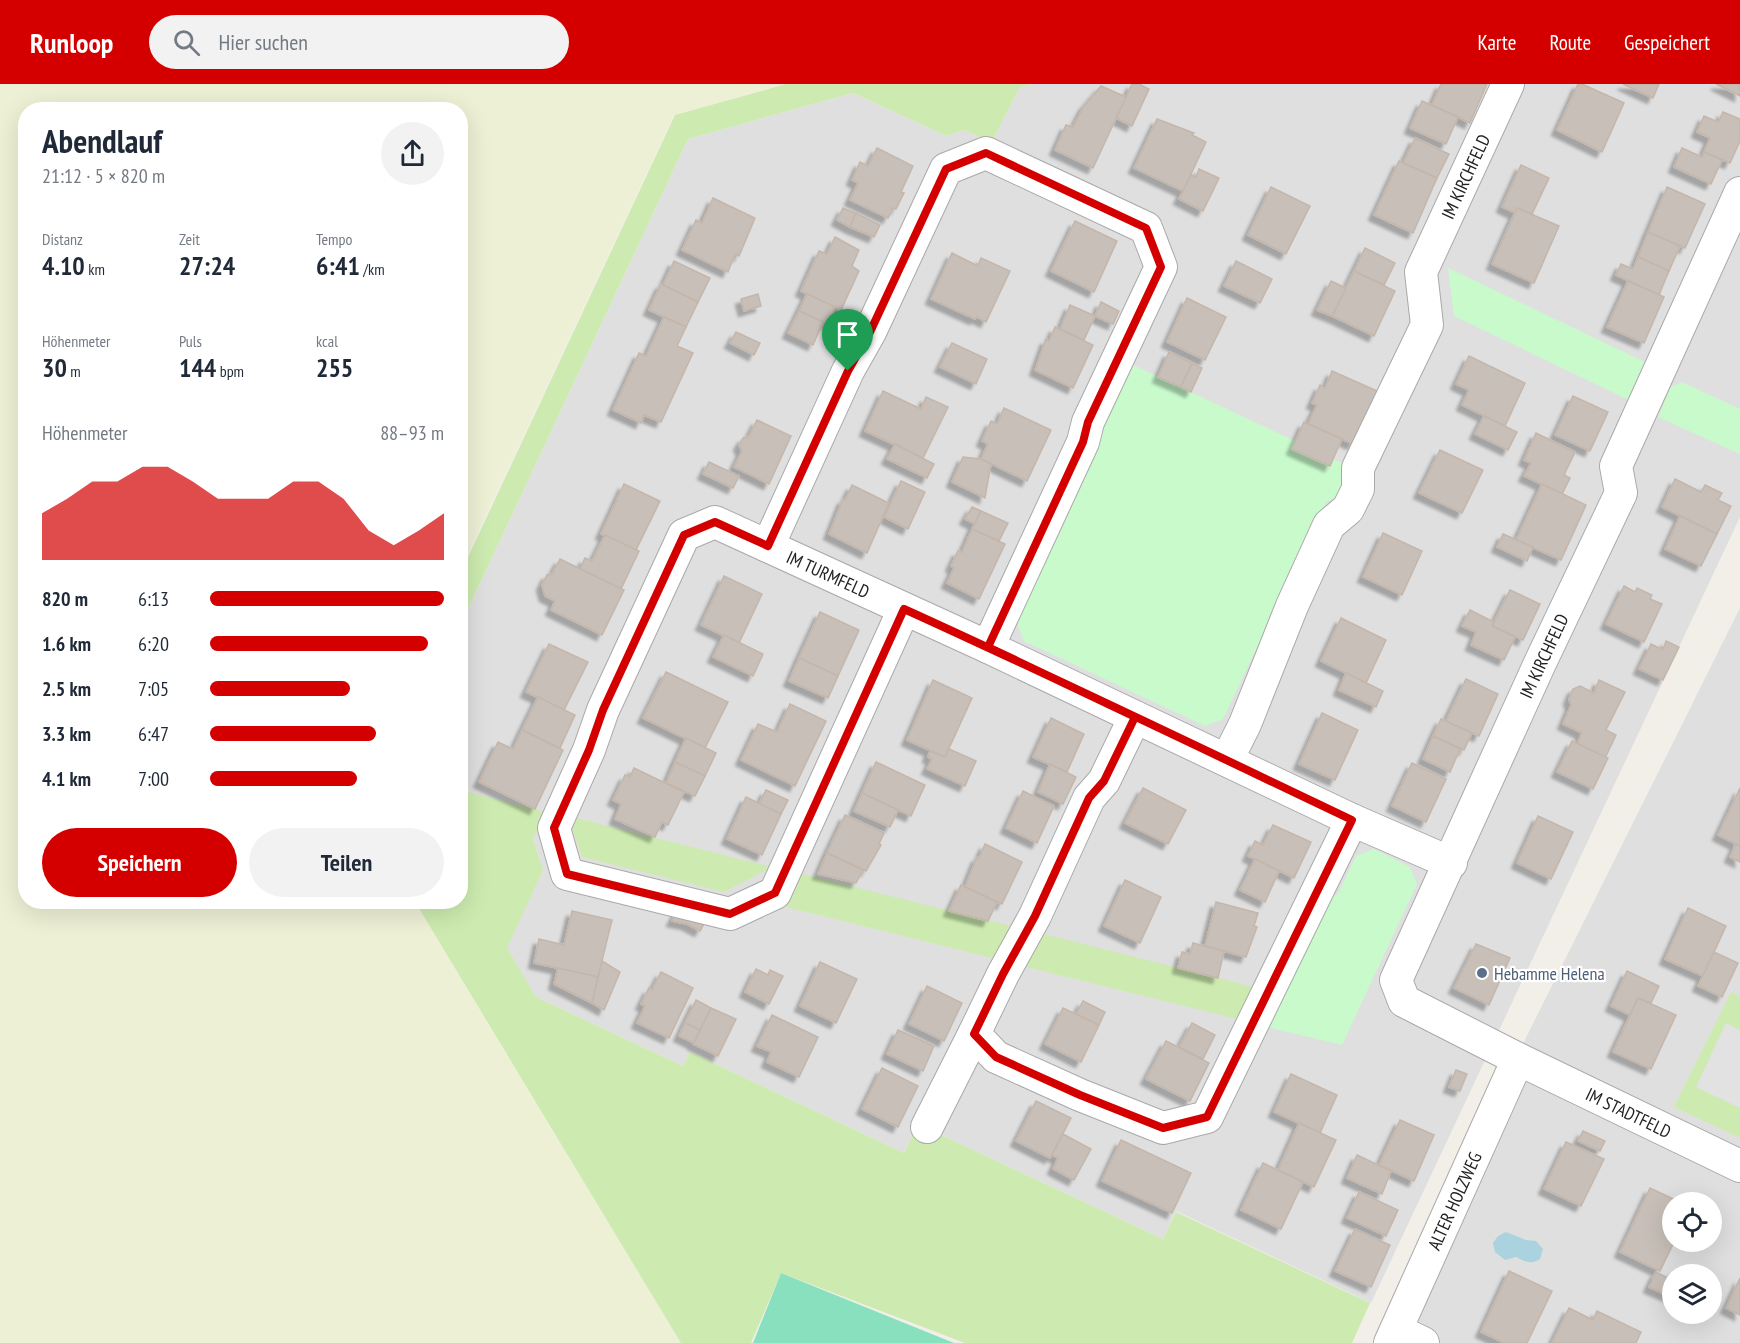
<!DOCTYPE html>
<html lang="de">
<head>
<meta charset="utf-8">
<style>
  :root { --surface:#fff; --page:#f2f2f3; --text:#1f2937; --muted:#747a83; --accent:#d40000 }
  body { margin:0; font-family:"PT Sans Narrow",sans-serif; background:var(--page); color:var(--text); height:100vh; display:flex; flex-direction:column; font-size:22px; white-space:nowrap }
  * { box-sizing:border-box; margin:0 }
  p { font-size:20px; color:var(--muted) }
  .icon { flex:none; width:33px; height:33px; fill:none; stroke:currentColor; stroke-width:2; stroke-linecap:round; stroke-linejoin:round }
  .map { position:relative; flex:1; overflow:hidden }
  .drawer { position:absolute; left:18px; top:18px; width:450px; height:807px; display:flex; flex-direction:column; background:var(--surface); border-radius:24px; box-shadow:0 6px 24px #0002 }
  .drawer>* { flex:none }
  .tools { position:absolute; left:1662px; top:1108px; display:grid; gap:12px }
  .tools a { display:grid; place-items:center; width:60px; height:60px; border-radius:50%; background:var(--surface); box-shadow:0 6px 24px #0002; font-size:30px }
  .pin { position:absolute; display:grid; place-items:center; width:51px; height:51px; color:#fff; margin:-62px -26px; border-radius:50% 50% 50% 0; rotate:-45deg; box-shadow:0 0 6px #0007 }
  .pin .icon { rotate:45deg }
  .round { display:grid; place-items:center; flex:none; width:63px; height:63px; border-radius:32px; background:var(--page) }
  .headline { display:flex; align-items:center; justify-content:space-between; height:102px; padding:0 24px }
  h1 { font-size:33px; font-weight:600; line-height:45px }
  .metrics { display:grid; grid-template-columns:repeat(3,1fr); gap:9px; height:102px; padding:6px 24px }
  .metrics div { display:grid; align-content:center }
  .metrics b { font-size:26px; font-weight:600 }
  .metrics small { font-size:16px; font-weight:400 }
  .metrics p { font-size:16px }
  .chart { height:168px; padding:12px 24px }
  .chart p { display:flex; justify-content:space-between }
  .chart svg { width:100%; height:108px; margin-top:6px; fill:var(--accent); opacity:.7 }
  .cta { display:flex; gap:12px; margin-top:auto; padding:12px 24px }
  .cta a { flex:1; height:69px; border-radius:36px; background:var(--accent); color:#fff; font-size:24px; font-weight:600; line-height:69px; text-align:center }
  .cta a+a { background:var(--page); color:var(--text) }
  ul { padding:0 24px; list-style:none; font-size:20px }
  li { display:grid; grid-template-columns:96px 72px 1fr; align-items:center; height:45px }
  li i { height:15px; border-radius:8px; background:var(--accent) }
  header { display:flex; align-items:center; gap:36px; box-sizing:border-box; height:84px; padding:0 30px; background:var(--accent); color:#fff }
  header strong { font-size:28px }
  nav { display:flex; gap:33px; margin-inline-start:auto; font-size:21px }
  .search { width:420px; height:54px; background:var(--page); display:flex; align-items:center; gap:15px; box-sizing:border-box; padding:0 21px; border-radius:33px; color:var(--muted); font-size:22px }
  .map>svg:first-child { display:block }
</style>
</head>
<body>
<header>
<strong>Runloop</strong>
<div class="search"><svg class="icon" aria-label="search" viewBox="0 0 24 24"><circle cx="10" cy="10" r="6"/><path d="M15 15l6 6"/></svg>Hier suchen</div>
<nav><a>Karte</a><a>Route</a><a>Gespeichert</a></nav>
</header>
<div class="map">
<svg width="1740" height="1259" viewBox="0 0 1740 1259">
  <defs>
    <filter id="shadow"><feDropShadow dx="-5.5" dy="5.5" stdDeviation="1.5" flood-color="#0004"/></filter>
  </defs>
  <rect width="100%" height="100%" fill="#f2efe9"/>
  <g fill="#e0dfdf" fill-rule="evenodd">
    <polygon points="1031,0 1740,0 1740,433 1371,1219 1176,1127 1163,1155 918,1040 904,1069 690,968 683,982 536,913 506,864 543,786 533,755 472,709 461,704 461,540 688,55 853,9 946,52 964,46 992,58 1019,4"/>
    <path d="M1740,524V1259H1374ZM1672,1119H1712V1158H1672ZM1672,1191H1712V1230H1672Z"/>
  </g>
  <polygon fill="#eef0d5" points="0,0 783,0 674,31 461,484 460,26 26,26 26,818 414,818 681,1259 0,1259"/>
  <g fill="#cdebb0">
    <polygon points="786,0 1031,0 1019,4 992,58 964,46 946,52 853,9 688,55 461,540 461,488 675,31"/>
    <polygon points="461,704 472,709 546,728 533,755 543,786 507,864 536,913 683,982 690,968 904,1069 918,1040 1163,1155 1176,1128 1370,1219 1352,1259 965,1259 781,1189 751,1259 681,1259 415,818 460,818"/>
    <polygon points="568,732 772,783 724,808 582,773"/>
    <polygon points="794,788 1011,842 996,875 778,821"/>
    <polygon points="1040,849 1250,902 1253,910 1241,936 1018,881"/>
    <polygon points="1731,908 1740,912 1740,1054 1674,1023"/>
  </g>
  <g fill="#c8facc">
    <polygon points="1448,184 1651,281 1633,318 1454,232"/>
    <polygon points="1131,280 1344,380 1344,412 1326,418 1223,635 1205,642 1024,557 1017,539 1069,429 1065,420"/>
    <polygon points="1682,298 1740,325 1740,370 1658,333 1671,303"/>
    <polygon points="1374,765 1410,783 1417,800 1342,961 1263,942 1323,815 1338,810 1356,772"/>
  </g>
  <polygon fill="#88e0be" points="781,1189 954,1259 753,1259"/>
  <polygon fill="#e2e2e2" points="1726,939 1740,946 1740,1024 1696,1003"/>
  <path fill="#aad3df" d="M1506,1148L1526,1156L1536,1157L1543,1165L1540,1175C1531,1181 1526,1178 1516,1173L1505,1176L1495,1168L1493,1159L1498,1152Z"/>
  <g fill="#c7bfb8" stroke="#c4b6ab" stroke-width="1.5" filter="url(#shadow)">
    <polygon points="1132,0 1139,0 1149,5 1132,42 1116,34"/>
    <polygon points="1441,0 1487,0 1470,39 1432,21"/>
    <polygon points="1578,0 1582,0 1624,19 1602,68 1557,46"/>
    <polygon points="1623,0 1659,0 1653,14"/>
    <polygon points="1716,0 1740,0 1740,12"/>
    <polygon points="1101,2 1126,13 1093,84 1055,66 1066,41 1073,43 1084,22"/>
    <polygon points="1422,17 1458,33 1446,60 1410,44"/>
    <polygon points="1723,28 1740,35 1740,57 1730,79 1704,68 1710,54 1697,48 1704,32 1718,38"/>
    <polygon points="1157,35 1194,49 1192,51 1206,58 1183,107 1134,84"/>
    <polygon points="1415,54 1449,70 1437,94 1403,79"/>
    <polygon points="877,64 913,82 901,108 904,109 896,125 893,124 888,134 850,116 858,99 852,96 860,78 868,82"/>
    <polygon points="1682,64 1702,73 1704,68 1722,76 1711,100 1674,83"/>
    <polygon points="1399,77 1437,94 1413,149 1374,131"/>
    <polygon points="1521,81 1549,94 1532,130 1517,124 1515,129 1502,123"/>
    <polygon points="1199,85 1219,94 1203,127 1179,115 1191,91 1196,93"/>
    <polygon points="1271,103 1310,122 1286,170 1248,151"/>
    <polygon points="1667,103 1705,120 1685,164 1648,148"/>
    <polygon points="713,114 755,134 739,172 735,170 728,188 682,166 696,136 702,139"/>
    <polygon points="843,124 856,129 850,143 837,136"/>
    <polygon points="1517,124 1559,142 1534,199 1492,180"/>
    <polygon points="856,129 880,141 874,153 850,143"/>
    <polygon points="1075,137 1117,157 1094,208 1051,187"/>
    <polygon points="1648,148 1680,162 1669,187 1638,173"/>
    <polygon points="835,153 859,166 852,182 859,187 841,226 801,207 819,167 827,170"/>
    <polygon points="1365,164 1395,179 1384,201 1354,187"/>
    <polygon points="952,169 978,182 981,174 1010,187 986,238 977,233 975,235 931,215"/>
    <polygon points="1638,173 1669,187 1659,211 1616,191 1621,180 1633,185"/>
    <polygon points="674,177 710,194 698,218 663,201"/>
    <polygon points="1236,177 1272,195 1260,219 1224,202"/>
    <polygon points="1354,187 1395,207 1374,252 1332,232"/>
    <polygon points="1331,197 1346,204 1332,232 1317,226"/>
    <polygon points="1628,197 1664,213 1644,259 1607,243"/>
    <polygon points="661,200 698,218 686,243 649,226"/>
    <polygon points="758,210 761,222 744,227 741,215"/>
    <polygon points="807,210 835,223 827,240 799,227"/>
    <polygon points="1187,214 1226,233 1205,276 1167,258"/>
    <polygon points="1101,218 1119,227 1113,240 1095,232"/>
    <polygon points="1070,221 1095,232 1084,256 1060,245"/>
    <polygon points="799,227 823,238 813,261 788,249"/>
    <polygon points="664,233 686,243 677,262 693,269 661,338 644,331 641,339 613,326 639,269 646,272"/>
    <polygon points="1055,243 1093,261 1073,304 1035,286 1046,255 1049,257"/>
    <polygon points="736,248 760,259 754,271 730,259"/>
    <polygon points="952,259 987,275 976,300 940,283"/>
    <polygon points="1169,268 1192,279 1181,303 1158,293"/>
    <polygon points="1469,272 1525,299 1505,342 1462,321 1469,306 1456,300"/>
    <polygon points="1192,279 1202,284 1191,308 1181,303"/>
    <polygon points="1332,287 1377,307 1353,360 1308,340 1317,321 1312,319 1320,301 1325,304"/>
    <polygon points="883,307 921,325 926,313 948,323 923,374 865,347"/>
    <polygon points="1573,312 1608,328 1590,367 1555,351"/>
    <polygon points="1004,324 1051,346 1027,397 981,375 988,360 982,357 991,337 997,340"/>
    <polygon points="1484,332 1517,348 1508,366 1475,350"/>
    <polygon points="757,336 791,352 769,400 734,383 742,367 739,361 743,354 749,352"/>
    <polygon points="1304,338 1342,355 1330,382 1292,365"/>
    <polygon points="1536,349 1575,368 1564,391 1570,394 1562,410 1524,392 1531,379 1524,376"/>
    <polygon points="895,360 934,380 927,394 887,375"/>
    <polygon points="1440,366 1483,386 1462,429 1419,409"/>
    <polygon points="963,373 981,375 991,380 985,414 952,398"/>
    <polygon points="709,378 739,392 733,404 703,390"/>
    <polygon points="1675,395 1701,408 1705,401 1722,409 1718,416 1731,422 1717,450 1662,423"/>
    <polygon points="901,397 925,408 908,445 884,433"/>
    <polygon points="624,400 660,417 636,466 601,450"/>
    <polygon points="1542,400 1586,421 1561,476 1516,456"/>
    <polygon points="852,401 889,419 867,469 829,450 843,415 845,416"/>
    <polygon points="972,423 981,427 975,440 965,435"/>
    <polygon points="981,427 1008,439 999,457 972,445"/>
    <polygon points="1680,432 1717,450 1701,482 1665,465"/>
    <polygon points="972,445 1005,460 979,515 947,499 954,484 951,482 958,467 962,468"/>
    <polygon points="1383,449 1422,467 1402,511 1363,493"/>
    <polygon points="1503,450 1533,463 1527,477 1497,463"/>
    <polygon points="605,451 639,467 621,505 580,485 585,474 592,477"/>
    <polygon points="560,475 624,506 602,551 551,526 555,517 545,512 542,501 547,491 552,490"/>
    <polygon points="724,492 762,510 739,559 701,541"/>
    <polygon points="1624,502 1635,508 1637,504 1652,511 1650,515 1662,520 1644,558 1606,540"/>
    <polygon points="1510,506 1540,520 1523,556 1492,542"/>
    <polygon points="1470,526 1494,538 1492,542 1515,553 1504,576 1471,561 1476,548 1462,542"/>
    <polygon points="820,528 859,546 838,592 799,574"/>
    <polygon points="1341,534 1386,556 1366,599 1321,577"/>
    <polygon points="724,551 763,570 753,592 713,573"/>
    <polygon points="1666,557 1679,563 1663,596 1639,585 1651,560 1663,566"/>
    <polygon points="549,560 588,578 564,626 526,608"/>
    <polygon points="799,574 838,592 828,614 789,597"/>
    <polygon points="666,588 728,618 705,664 643,634"/>
    <polygon points="1346,589 1383,607 1376,623 1339,606"/>
    <polygon points="1466,595 1498,610 1479,652 1446,637"/>
    <polygon points="933,596 972,614 945,673 907,656"/>
    <polygon points="1599,596 1625,608 1606,646 1616,651 1605,674 1577,660 1582,649 1563,640 1571,621 1569,615 1573,605 1580,602 1594,609"/>
    <polygon points="538,613 575,631 560,664 522,646"/>
    <polygon points="790,620 826,637 795,702 741,676 758,640 777,648"/>
    <polygon points="1322,629 1358,646 1335,696 1299,680"/>
    <polygon points="1051,634 1084,650 1067,688 1033,673"/>
    <polygon points="1441,635 1472,649 1464,666 1433,652"/>
    <polygon points="522,646 563,666 535,725 479,698 498,658 513,665"/>
    <polygon points="1433,652 1460,665 1450,688 1423,675"/>
    <polygon points="686,654 716,669 705,692 675,678"/>
    <polygon points="1572,657 1608,674 1593,705 1557,688"/>
    <polygon points="949,665 976,677 965,702 927,685 932,675 928,673 930,667 945,673"/>
    <polygon points="675,678 705,692 695,712 666,699"/>
    <polygon points="876,678 925,701 911,732 862,709"/>
    <polygon points="1412,679 1446,695 1426,738 1392,722"/>
    <polygon points="1050,680 1076,693 1063,720 1038,708"/>
    <polygon points="634,684 684,708 668,741 662,738 655,753 615,735 621,720 613,716 625,691 630,693"/>
    <polygon points="1143,704 1186,726 1168,760 1125,739"/>
    <polygon points="1740,704 1740,762 1718,751"/>
    <polygon points="766,706 788,716 781,730 759,720"/>
    <polygon points="1023,707 1054,722 1037,759 1006,744"/>
    <polygon points="862,709 898,726 890,743 854,727"/>
    <polygon points="746,713 781,730 762,771 727,755"/>
    <polygon points="845,731 884,749 879,760 881,761 866,787 827,769"/>
    <polygon points="1538,732 1573,748 1551,795 1517,779"/>
    <polygon points="1273,741 1311,758 1294,794 1248,772 1255,757 1263,761"/>
    <polygon points="985,760 1022,778 1002,820 965,803 977,773 979,774"/>
    <polygon points="1736,760 1740,762 1740,778 1730,773"/>
    <polygon points="827,769 863,786 856,799 818,790"/>
    <polygon points="1255,775 1279,787 1265,818 1240,806"/>
    <polygon points="1125,796 1161,813 1140,859 1104,842"/>
    <polygon points="961,801 997,818 988,837 949,827"/>
    <polygon points="1216,818 1258,829 1254,842 1257,843 1246,873 1205,862"/>
    <polygon points="1688,824 1726,842 1703,892 1665,875"/>
    <polygon points="678,825 705,838 700,847 687,840 672,837"/>
    <polygon points="572,827 612,836 598,893 534,879 539,855 564,861"/>
    <polygon points="1193,859 1224,867 1218,894 1178,884 1182,868 1190,870"/>
    <polygon points="1476,860 1510,874 1489,921 1454,904"/>
    <polygon points="1714,868 1738,879 1722,913 1698,902"/>
    <polygon points="602,877 620,888 604,926 592,919"/>
    <polygon points="820,878 857,895 836,939 800,922"/>
    <polygon points="558,884 598,893 592,919 554,900"/>
    <polygon points="756,885 768,891 770,886 783,892 769,920 745,908"/>
    <polygon points="1627,887 1659,902 1651,919 1638,914 1630,931 1611,922"/>
    <polygon points="661,888 693,904 669,954 637,939 645,922 641,920 649,904 652,906"/>
    <polygon points="927,902 962,919 944,957 909,940"/>
    <polygon points="1638,914 1676,931 1651,985 1613,968"/>
    <polygon points="696,916 711,924 700,946 685,939"/>
    <polygon points="1083,917 1105,928 1099,941 1076,930"/>
    <polygon points="711,924 736,935 718,972 693,960"/>
    <polygon points="1063,924 1099,941 1081,978 1045,960"/>
    <polygon points="772,931 818,953 799,993 767,978 771,968 757,962"/>
    <polygon points="685,939 700,946 694,959 679,952"/>
    <polygon points="1192,939 1215,951 1203,975 1179,963"/>
    <polygon points="898,946 934,962 923,987 887,970"/>
    <polygon points="1166,957 1209,979 1190,1017 1146,995"/>
    <polygon points="882,984 918,1002 898,1043 862,1025"/>
    <polygon points="1456,986 1467,990 1460,1007 1449,1003"/>
    <polygon points="1291,990 1337,1011 1320,1049 1274,1028"/>
    <polygon points="1036,1017 1071,1034 1050,1074 1016,1057"/>
    <polygon points="1400,1036 1434,1051 1414,1097 1379,1081"/>
    <polygon points="1299,1039 1336,1056 1314,1103 1278,1086"/>
    <polygon points="1583,1047 1605,1057 1600,1067 1578,1057"/>
    <polygon points="1063,1050 1091,1065 1074,1096 1053,1085 1058,1074 1052,1071"/>
    <polygon points="1121,1056 1191,1089 1172,1129 1102,1097"/>
    <polygon points="1566,1058 1604,1075 1581,1122 1544,1105"/>
    <polygon points="1357,1071 1391,1087 1382,1110 1347,1094"/>
    <polygon points="1263,1079 1303,1098 1281,1145 1241,1126"/>
    <polygon points="1650,1104 1682,1119 1672,1119 1674,1158 1660,1187 1620,1168"/>
    <polygon points="1359,1108 1398,1126 1386,1152 1347,1134"/>
    <polygon points="1355,1145 1390,1161 1371,1203 1335,1187"/>
    <polygon points="1509,1187 1552,1207 1527,1259 1504,1259 1481,1248"/>
    <polygon points="1674,1187 1683,1191 1672,1191 1672,1213 1649,1203 1656,1188 1670,1195"/>
    <polygon points="1740,1194 1740,1231 1726,1224"/>
    <polygon points="1569,1224 1593,1236 1597,1227 1641,1248 1636,1259 1552,1259"/>
  </g>
  <g fill="none" stroke-linecap="round" stroke-linejoin="round">
    <g stroke="#a9a9a9" stroke-width="34">
      <g id="street">
        <path id="s1" d="M1740,109L1616,382L1621,409L1540,579L1396,896L1404,917L1518,975L1740,1082"/>
        <polyline points="768,462 848,287 870,248 946,85 986,69 1146,144 1161,183 1088,338 1083,358 988,563"/>
        <path id="s2" d="M904,525L775,809L730,830L567,790L554,744L589,666L603,626L684,451L715,438L988,563L1352,736L1451,779"/>
        <polyline points="1135,633 1104,697 1089,714 1035,832 1003,890 974,950 996,973 1080,1011 1163,1044 1207,1033 1352,736"/>
        <path id="s3" d="M1227,676L1245,640L1292,522L1329,441L1348,425L1358,405V384L1427,241L1421,188L1508,0"/>
        <polyline points="927,1043 974,950"/>
        <polyline points="1396,1246 1423,1259"/>
        <path id="s4" d="M1390,1259L1518,975"/>
      </g>
    </g>
    <use href="#street" stroke="#fff" stroke-width="32"/>
  </g>
  <g fill="none" stroke-linecap="round" stroke-linejoin="round">
    <g stroke="#fff" stroke-width="12">
      <path id="route" d="M848,287L768,462L715,438L684,451L603,626L589,666L554,744L567,790L730,830L775,809L904,525C1054,593 1203,665 1352,736L1207,1033L1163,1044L1080,1011L996,973L974,950L1003,890L1035,832L1089,714L1104,697L1135,633L988,563L1083,358L1088,338L1161,183L1146,144L986,69L946,85L870,248L848,287"/>
    </g>
    <use href="#route" stroke="#d40000" stroke-width="8"/>
  </g>
  <circle fill="#5c6f8a" stroke="#fff" stroke-width="2" cx="1482" cy="889" r="6"/>
  <g text-anchor="middle" dominant-baseline="central" stroke-width="4.5" stroke-linejoin="round" paint-order="stroke">
    <g font-size="18" fill="#222" stroke="#fff">
      <text stroke="none"><textPath href="#s3" startOffset="642">IM KIRCHFELD</textPath></text>
      <text stroke="none"><textPath href="#s2" startOffset="1056">IM TURMFELD</textPath></text>
      <text transform="translate(1544 572) rotate(-65)">IM KIRCHFELD</text>
      <text stroke="none"><textPath href="#s1" startOffset="1137">IM STADTFELD</textPath></text>
      <text stroke="none"><textPath href="#s4" startOffset="156">ALTER HOLZWEG</textPath></text>
    </g>
    <g font-size="18" fill="#4e5e75" stroke="#fff" text-anchor="start">
      <text x="1494" y="889">Hebamme Helena</text>
    </g>
  </g>
</svg>
<div class="tools">
<a><svg class="icon" aria-label="locate" viewBox="0 0 24 24"><circle cx="12" cy="12" r="6"/><path d="M12 2v4M12 18v4M2 12h4M18 12h4"/></svg></a>
<a><svg class="icon" aria-label="layers" viewBox="0 0 24 24"><path d="M12 4l9 5-9 5-9-5zM3 14l9 5 9-5"/></svg></a>
</div>
<div class="pin" style="left:848px;top:287px;background:#1e9e55"><svg class="icon" aria-label="arrive" viewBox="0 0 24 24"><path d="M6 21V4h12l-3 4 3 4H6"/></svg></div>
<section class="drawer">
<div class="headline"><div><h1>Abendlauf</h1><p>21:12 · 5 × 820 m</p></div><a class="round"><svg class="icon" aria-label="share" viewBox="0 0 24 24"><path d="M12 15V3M7 8l5-5 5 5M5 13v7h14v-7"/></svg></a></div>
<div class="metrics">
<div><p>Distanz</p><b>4.10<small> km</small></b></div>
<div><p>Zeit</p><b>27:24</b></div>
<div><p>Tempo</p><b>6:41<small> /km</small></b></div>
</div>
<div class="metrics">
<div><p>Höhenmeter</p><b>30<small> m</small></b></div>
<div><p>Puls</p><b>144<small> bpm</small></b></div>
<div><p>kcal</p><b>255</b></div>
</div>
<div class="chart"><p><span>Höhenmeter</span>88–93 m</p>
<svg viewBox="0 0 160 44" preserveAspectRatio="none"><path d="M0 44V25L10 19L20 12L30 12L40 6L50 6L60 12L70 19L80 19L90 19L100 12L110 12L120 19L130 32L140 38L150 32L160 25V44z"/></svg>
</div>
<ul>
<li><b>820 m</b>6:13<i style="width:100%"></i></li>
<li><b>1.6 km</b>6:20<i style="width:93%"></i></li>
<li><b>2.5 km</b>7:05<i style="width:60%"></i></li>
<li><b>3.3 km</b>6:47<i style="width:71%"></i></li>
<li><b>4.1 km</b>7:00<i style="width:63%"></i></li>
</ul>
<div class="cta"><a>Speichern</a><a>Teilen</a></div>
</section>
</div>
</body>
</html>
